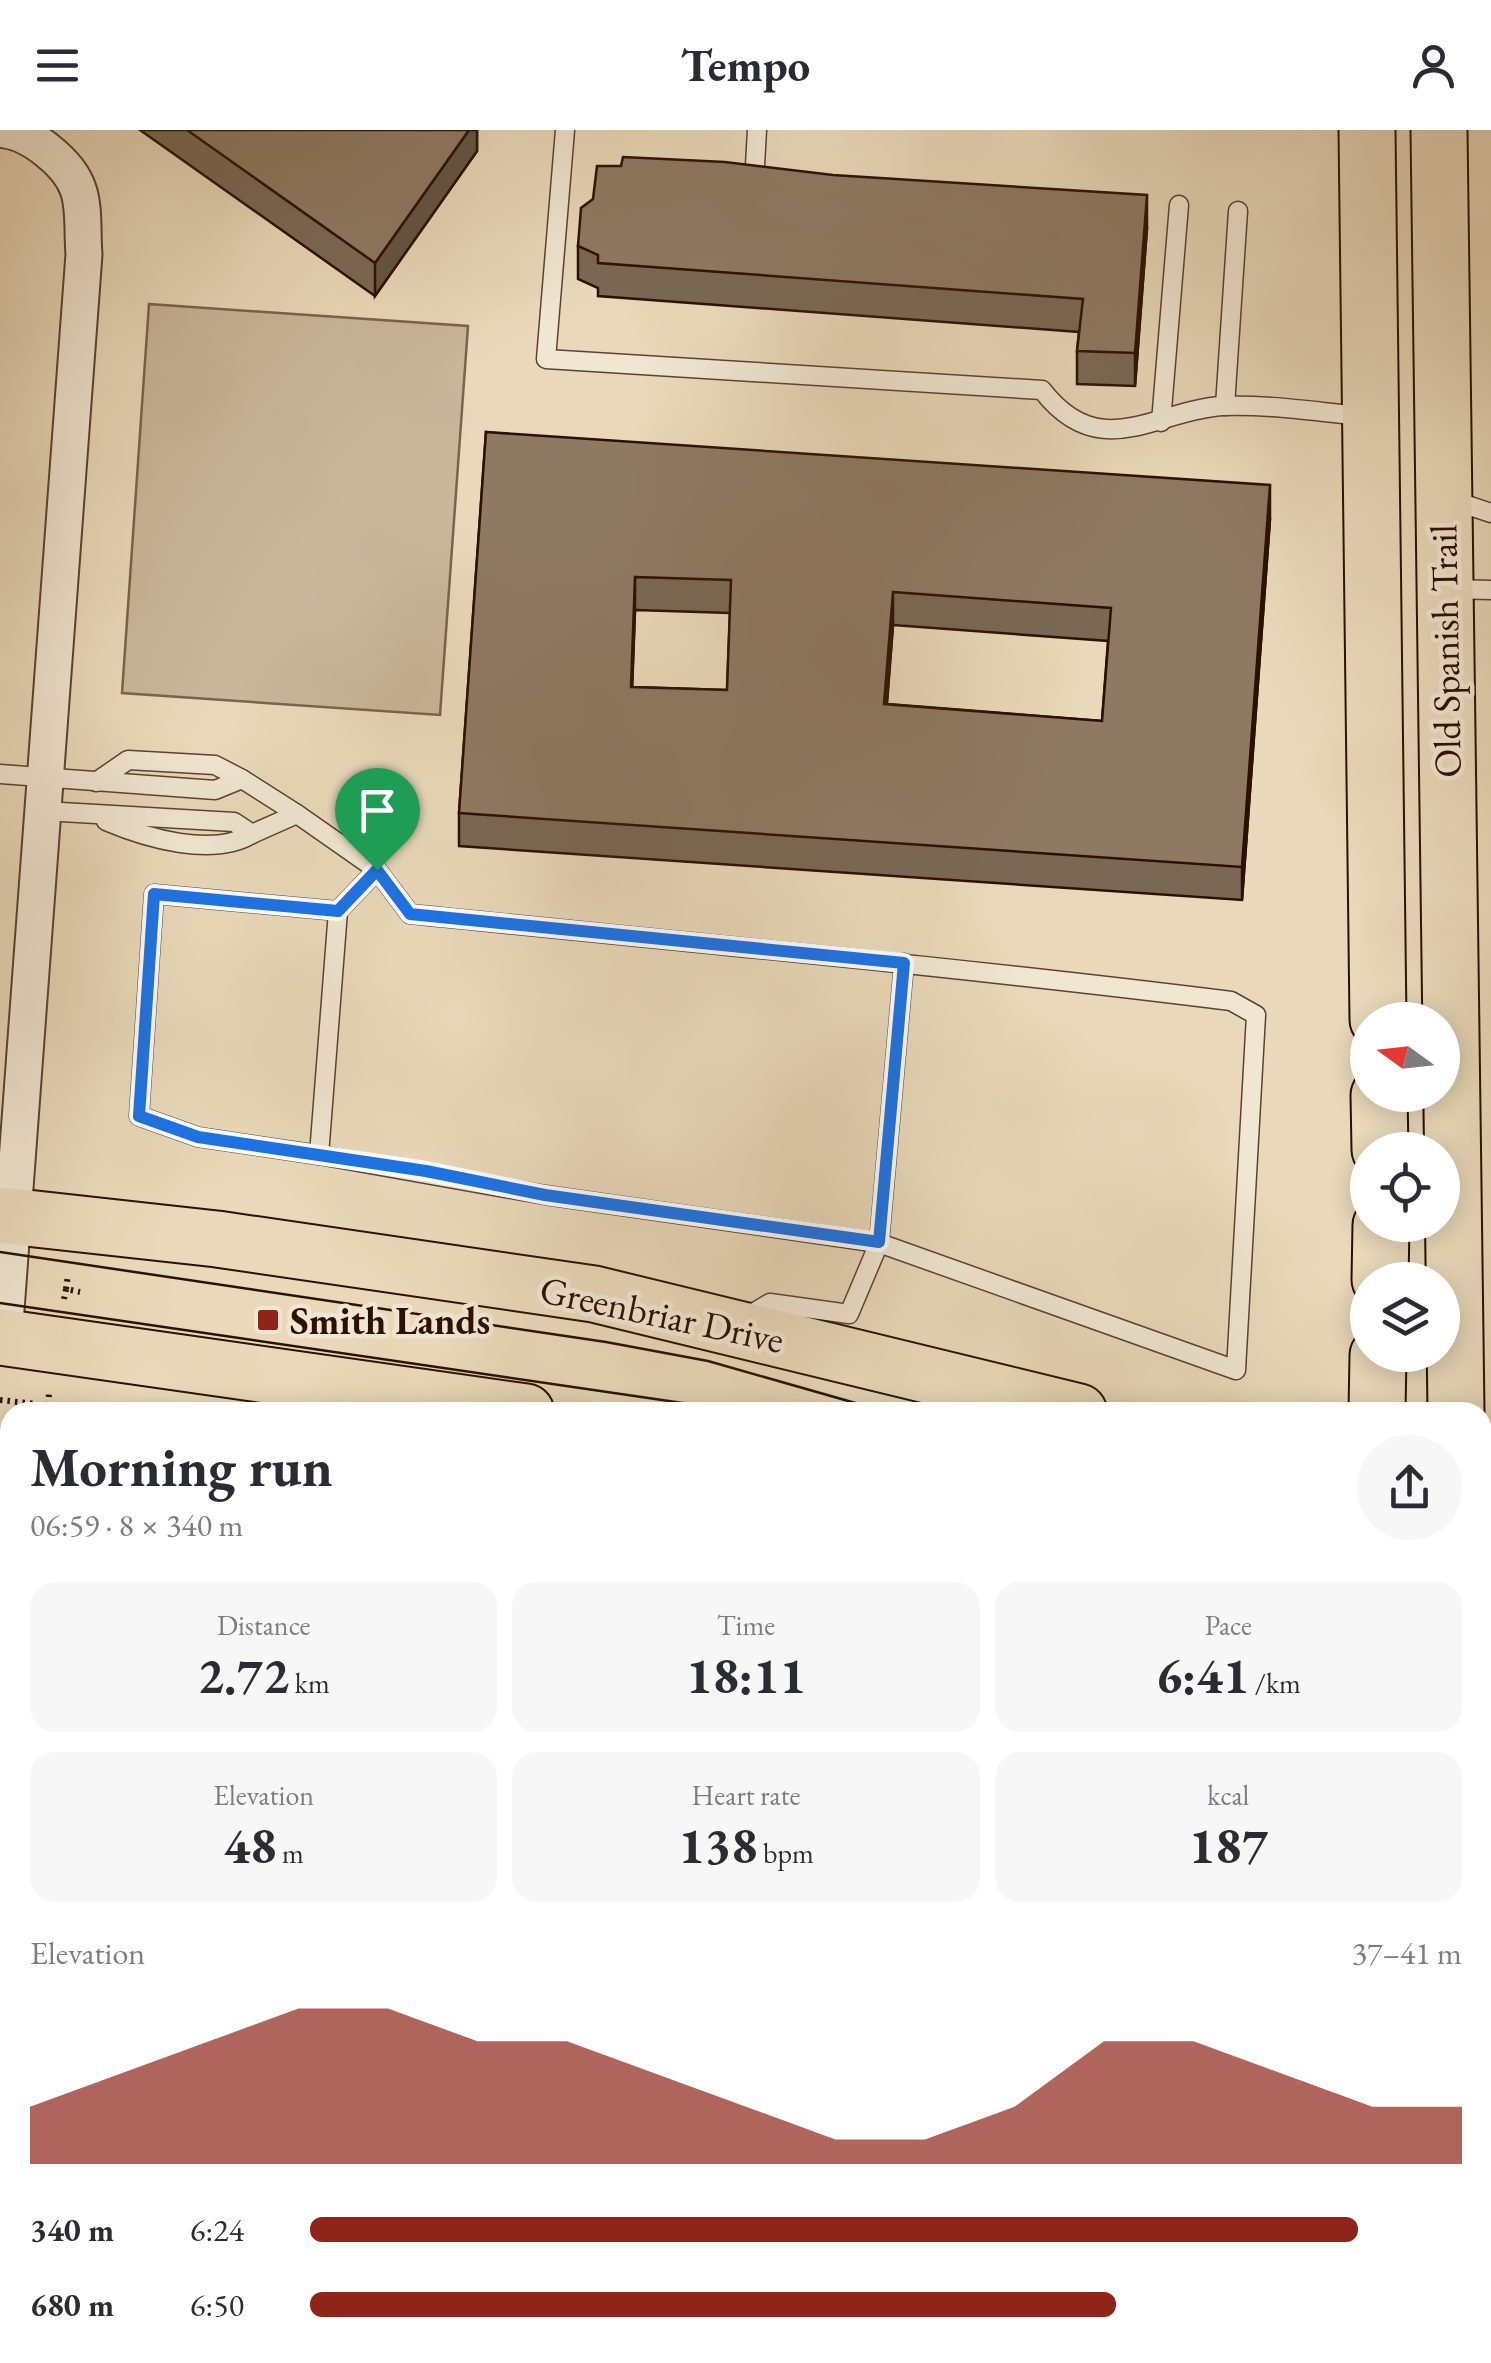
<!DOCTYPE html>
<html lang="en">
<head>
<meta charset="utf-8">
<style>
  :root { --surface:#fff; --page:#f7f7f7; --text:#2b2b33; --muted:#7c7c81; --accent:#8f2418 }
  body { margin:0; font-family:"EB Garamond",serif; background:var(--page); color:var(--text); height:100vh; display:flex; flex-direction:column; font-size:38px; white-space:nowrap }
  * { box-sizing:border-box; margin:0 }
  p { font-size:32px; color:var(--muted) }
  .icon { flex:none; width:55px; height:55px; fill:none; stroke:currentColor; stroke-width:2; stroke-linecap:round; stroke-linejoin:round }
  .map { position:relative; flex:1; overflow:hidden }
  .drawer { position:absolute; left:0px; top:1272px; width:1492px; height:962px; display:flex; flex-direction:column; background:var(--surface); border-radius:30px 30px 0 0; box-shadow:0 5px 25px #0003 }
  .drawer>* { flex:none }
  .needle { width:65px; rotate:285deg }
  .fabs { position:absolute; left:1350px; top:872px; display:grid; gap:20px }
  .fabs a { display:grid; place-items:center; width:110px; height:110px; border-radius:50%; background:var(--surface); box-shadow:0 5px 25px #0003; font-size:50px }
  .pin { position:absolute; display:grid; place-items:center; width:85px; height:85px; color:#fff; margin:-102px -42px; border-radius:50% 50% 50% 0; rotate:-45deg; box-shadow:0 0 10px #0007 }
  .pin .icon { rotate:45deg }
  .round { display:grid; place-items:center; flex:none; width:105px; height:105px; border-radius:52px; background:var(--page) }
  .overview { display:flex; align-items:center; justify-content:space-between; height:170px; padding:0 30px }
  h1 { font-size:55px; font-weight:700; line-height:75px }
  .stats { display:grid; grid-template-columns:repeat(3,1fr); gap:15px; height:170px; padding:10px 30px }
  .stats div { display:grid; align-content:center; border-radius:25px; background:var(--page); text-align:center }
  .stats b { font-size:50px; font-weight:700 }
  .stats small { font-size:28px; font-weight:400 }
  .stats p { font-size:28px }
  .chart { height:280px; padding:20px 30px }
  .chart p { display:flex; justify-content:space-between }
  .chart svg { width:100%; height:180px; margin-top:10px; fill:var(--accent); opacity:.7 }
  ul { padding:0 30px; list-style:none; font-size:32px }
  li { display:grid; grid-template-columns:160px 120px 1fr; align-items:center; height:75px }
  li i { height:25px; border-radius:12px; background:var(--accent) }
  header { display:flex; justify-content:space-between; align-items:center; height:130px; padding:0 30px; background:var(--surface); font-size:45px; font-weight:700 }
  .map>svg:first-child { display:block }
</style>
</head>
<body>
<header><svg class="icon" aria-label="menu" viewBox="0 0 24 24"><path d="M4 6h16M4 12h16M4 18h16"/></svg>Tempo<svg class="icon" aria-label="person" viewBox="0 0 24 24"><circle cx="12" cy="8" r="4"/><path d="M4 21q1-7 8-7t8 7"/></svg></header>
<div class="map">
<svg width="1491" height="2233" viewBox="0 0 1491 2233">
  <rect width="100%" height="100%" fill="#e9d9ba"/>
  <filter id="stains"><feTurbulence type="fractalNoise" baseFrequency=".002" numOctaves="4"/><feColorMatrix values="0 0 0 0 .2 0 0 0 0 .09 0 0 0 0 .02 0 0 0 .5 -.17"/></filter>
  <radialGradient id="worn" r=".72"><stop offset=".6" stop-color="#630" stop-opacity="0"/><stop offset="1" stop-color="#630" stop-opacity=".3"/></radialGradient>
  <polygon fill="#c9b79b" stroke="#7a644e" stroke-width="2.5" points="149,174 468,196 440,585 122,563"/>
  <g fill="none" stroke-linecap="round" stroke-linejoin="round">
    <g stroke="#5b4330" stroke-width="21">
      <g id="service">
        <path d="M565,0L546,229L1042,260C1100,335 1156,280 1222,276C1268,274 1317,282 1363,286"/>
        <polyline points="754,53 757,0"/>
        <polyline points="1225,276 1238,81"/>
        <polyline points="1161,292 1179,75"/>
        <polyline points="1449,369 1491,383"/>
        <polyline points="1450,459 1491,460"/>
        <polyline points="0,644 215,660 242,649 297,684 252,704 234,692 44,681"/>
        <polyline points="96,652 128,630 215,635 242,649"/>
        <polyline points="297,684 377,740"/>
        <path d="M106,691C146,708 213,728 252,704"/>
        <polyline points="319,1025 198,1007 139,986 154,764 338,781"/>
        <path d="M743,1189L770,1173L849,1184L879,1113L1236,1240L1256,885L1231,871C958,837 684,812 410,784L377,740L338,781L319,1025L545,1065L879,1113L904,833"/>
        <polyline points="756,2225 756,2233"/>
        <polyline points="679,2233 680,2225"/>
        <polyline points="704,2233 705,2225"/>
        <polyline points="728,2233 730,2225"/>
      </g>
    </g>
    <g stroke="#5b4330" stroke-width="39">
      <path id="minor" d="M4,1207L84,124C82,105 85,78 78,59C69,33 31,3 5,0"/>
    </g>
    <g stroke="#2c1102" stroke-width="59">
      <g id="primary">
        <polyline points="1367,0 1378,890"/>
        <polyline points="1439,0 1456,1282"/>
        <polyline points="1379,965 1380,1020"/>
        <polyline points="0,1085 217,1109 594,1164 1079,1282"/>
        <polyline points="1380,1150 1381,1095"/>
        <polyline points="0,1207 526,1282"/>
        <polyline points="1377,1282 1378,1225"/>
        <polyline points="1482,1414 1491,1416"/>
        <polyline points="1482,1543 1491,1545"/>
        <polyline points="1385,2225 1385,2233"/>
        <polyline points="1474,2225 1474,2233"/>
      </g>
    </g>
    <g stroke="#2c1102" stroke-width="6" stroke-dasharray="2.5 5" stroke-linecap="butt">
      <polyline points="66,1159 68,1145"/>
      <polyline points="64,1169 66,1159 80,1162"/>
      <polyline points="0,1270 36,1274 38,1282"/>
      <polyline points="48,1282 49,1261"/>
    </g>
    <use href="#service" stroke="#f1e6d2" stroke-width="18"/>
    <use href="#minor" stroke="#f1e6d2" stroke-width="35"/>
    <use href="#primary" stroke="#e9d9ba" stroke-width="55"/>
    <g stroke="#2c1102" stroke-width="2.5">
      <polyline points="0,1122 606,1212 708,1231 887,1282"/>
      <polyline points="0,1173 744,1282"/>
      <polyline points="1482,1465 1491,1467"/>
      <polyline points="1482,1489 1491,1491"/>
    </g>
  </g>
  <g fill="#7a6854" stroke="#2c1102" stroke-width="2.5" fill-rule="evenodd">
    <polygon points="140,0 477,0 477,21 375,166"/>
    <polygon points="1147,98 1135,256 1077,254 1077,221 1079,202 598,166 598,158 578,149 578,116"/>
    <path d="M486,302L1270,389L1242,770L459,716V683ZM635,480L730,483L727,560L632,557ZM893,495L1108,511L1102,591L887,574Z"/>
  </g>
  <g fill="#635545" stroke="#2c1102" stroke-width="2.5">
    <polygon points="469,0 477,0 477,21 375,166 375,133"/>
    <polygon points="1147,65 1147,98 1135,256 1135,223"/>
    <polygon points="1270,355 1270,389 1242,770 1242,737"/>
    <polygon points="635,447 635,480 631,590 631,557"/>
    <polygon points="893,462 893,495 884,607 884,574"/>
  </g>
  <g fill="#8e7962" stroke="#2c1102" stroke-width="2.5" fill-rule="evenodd">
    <polygon points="187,0 469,0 375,133"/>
    <polygon points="623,27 725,32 833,45 1147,65 1135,223 1077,221 1083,169 598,133 598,125 578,116 581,78 593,69 597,36 621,36"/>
    <path d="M486,302L1270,355L1242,737L459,683ZM635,447L731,450L727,560L631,557ZM893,462L1111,478L1102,591L884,574Z"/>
    <polygon points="8,1353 10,1353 10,1462 0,1562 0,1433"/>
    <polygon points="87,2225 169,2225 246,2233 86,2233"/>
  </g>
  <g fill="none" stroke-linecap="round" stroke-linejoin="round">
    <g stroke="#fff" stroke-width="20">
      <polygon id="route" points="377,740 410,784 904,833 879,1112 545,1065 426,1041 198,1007 139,986 154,764 338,781"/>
    </g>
    <use href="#route" stroke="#1a73e8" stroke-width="12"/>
  </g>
  <rect fill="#8f2418" stroke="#f1e6d2" stroke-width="4" x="256" y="1178" width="24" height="24" rx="5"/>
  <g text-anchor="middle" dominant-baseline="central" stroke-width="9" stroke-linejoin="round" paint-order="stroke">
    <g font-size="38" fill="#2c1102" stroke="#f1e6d2">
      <text transform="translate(1445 521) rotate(-91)">Old Spanish Trail</text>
      <text transform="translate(662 1184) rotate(12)">Greenbriar Drive</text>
    </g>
    <g font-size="38" font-weight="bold" fill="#2c1102" stroke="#f1e6d2" text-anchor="start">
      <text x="290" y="1190">Smith Lands</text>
    </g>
  </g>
  <rect width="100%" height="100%" filter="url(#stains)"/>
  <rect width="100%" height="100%" fill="url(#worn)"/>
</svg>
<div class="fabs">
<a><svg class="needle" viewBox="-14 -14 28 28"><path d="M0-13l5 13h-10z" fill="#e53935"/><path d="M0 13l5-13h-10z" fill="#7c7c81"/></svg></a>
<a><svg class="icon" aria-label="locate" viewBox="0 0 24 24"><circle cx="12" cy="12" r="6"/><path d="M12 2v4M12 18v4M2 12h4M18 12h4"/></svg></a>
<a><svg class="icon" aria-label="layers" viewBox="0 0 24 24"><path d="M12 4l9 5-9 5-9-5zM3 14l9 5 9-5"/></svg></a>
</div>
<div class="pin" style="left:377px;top:740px;background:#1e9e55"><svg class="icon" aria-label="arrive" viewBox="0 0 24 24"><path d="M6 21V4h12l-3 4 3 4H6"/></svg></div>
<section class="drawer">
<div class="overview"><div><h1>Morning run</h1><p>06:59 · 8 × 340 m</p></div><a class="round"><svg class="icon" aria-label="share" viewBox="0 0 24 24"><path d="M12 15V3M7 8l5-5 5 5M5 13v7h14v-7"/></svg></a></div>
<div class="stats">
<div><p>Distance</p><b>2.72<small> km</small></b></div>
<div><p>Time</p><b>18:11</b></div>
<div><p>Pace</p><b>6:41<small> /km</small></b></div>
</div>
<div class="stats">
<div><p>Elevation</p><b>48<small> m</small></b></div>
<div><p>Heart rate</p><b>138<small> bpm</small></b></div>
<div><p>kcal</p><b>187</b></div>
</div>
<div class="chart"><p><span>Elevation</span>37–41 m</p>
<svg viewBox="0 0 160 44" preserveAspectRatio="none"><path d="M0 44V30L10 22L20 14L30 6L40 6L50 14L60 14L70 22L80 30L90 38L100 38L110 30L120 14L130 14L140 22L150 30L160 30V44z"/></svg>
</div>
<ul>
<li><b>340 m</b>6:24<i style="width:91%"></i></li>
<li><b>680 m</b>6:50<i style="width:70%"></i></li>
</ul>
</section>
</div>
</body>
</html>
